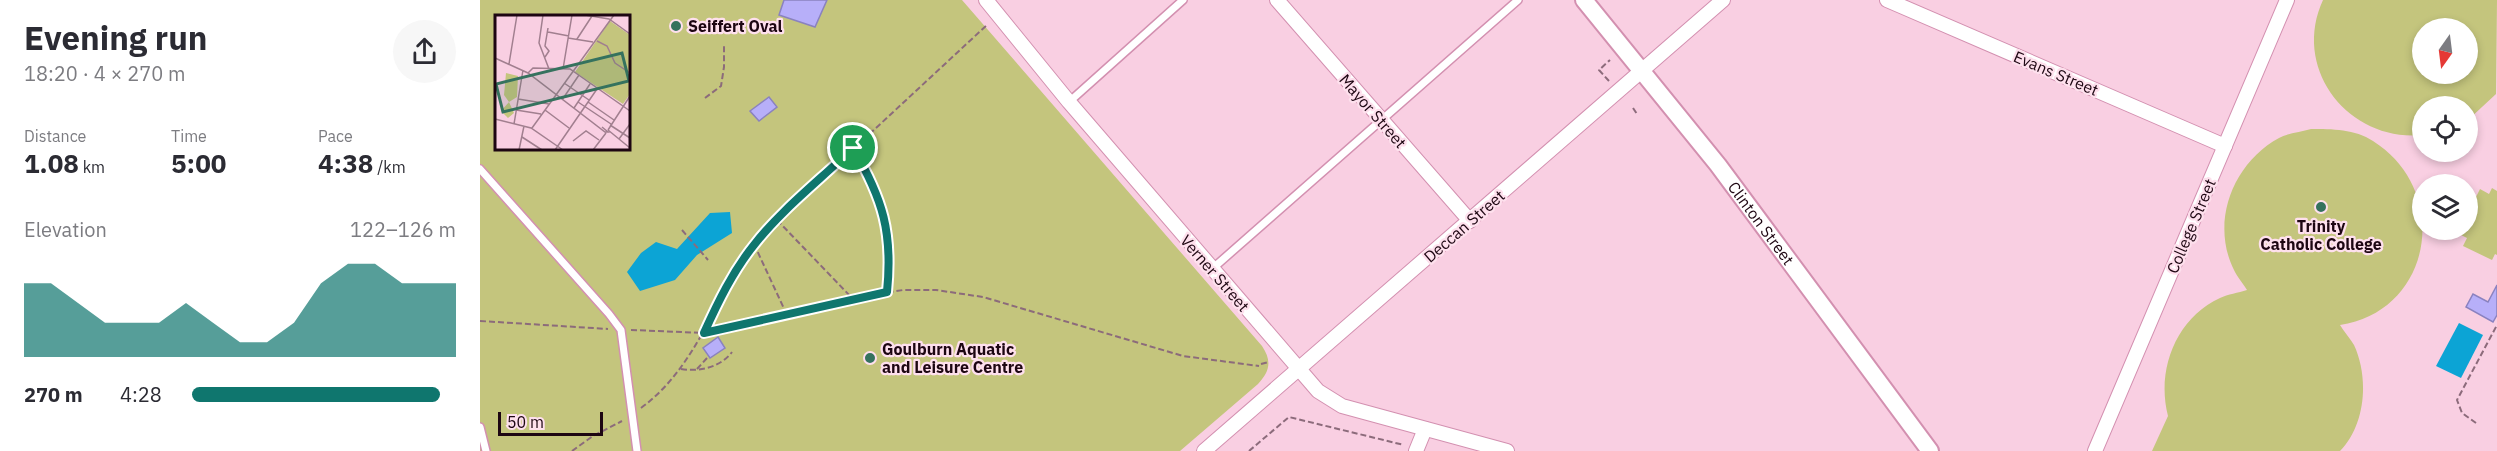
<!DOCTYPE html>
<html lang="en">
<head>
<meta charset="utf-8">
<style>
  :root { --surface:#fff; --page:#f7f7f7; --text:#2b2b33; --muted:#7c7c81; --accent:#0f766e }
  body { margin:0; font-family:"IBM Plex Sans",sans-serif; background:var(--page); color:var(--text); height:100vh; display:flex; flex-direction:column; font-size:22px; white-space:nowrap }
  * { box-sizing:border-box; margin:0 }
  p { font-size:20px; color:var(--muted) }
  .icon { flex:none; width:33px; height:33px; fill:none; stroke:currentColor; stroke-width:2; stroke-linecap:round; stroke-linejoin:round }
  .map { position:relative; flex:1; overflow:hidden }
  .side { display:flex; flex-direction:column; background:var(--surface); width:480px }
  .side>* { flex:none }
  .needle { width:39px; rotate:194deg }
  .fabs { position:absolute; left:1932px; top:18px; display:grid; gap:12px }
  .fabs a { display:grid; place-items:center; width:66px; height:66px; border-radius:50%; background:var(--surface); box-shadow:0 3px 9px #0003; font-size:30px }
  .scale { position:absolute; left:18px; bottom:15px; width:105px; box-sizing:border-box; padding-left:6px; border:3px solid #1d0612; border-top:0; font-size:16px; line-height:21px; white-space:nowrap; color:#1d0612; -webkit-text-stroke:4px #fee0ed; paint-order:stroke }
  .pin { position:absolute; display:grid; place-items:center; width:51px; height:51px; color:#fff; margin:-26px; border:3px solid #fff; border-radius:50%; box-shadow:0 2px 6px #0007 }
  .round { display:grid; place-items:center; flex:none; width:63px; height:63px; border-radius:32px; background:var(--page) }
  .headline { display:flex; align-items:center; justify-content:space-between; height:102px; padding:0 24px }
  h1 { font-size:33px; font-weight:800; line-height:45px }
  .stats { display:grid; grid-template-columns:repeat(3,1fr); gap:9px; height:102px; padding:6px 24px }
  .stats div { display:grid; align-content:center }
  .stats b { font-size:26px; font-weight:800 }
  .stats small { font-size:16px; font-weight:400 }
  .stats p { font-size:16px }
  .chart { height:168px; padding:12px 24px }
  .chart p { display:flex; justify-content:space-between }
  .chart svg { width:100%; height:108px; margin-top:6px; fill:var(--accent); opacity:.7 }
  ul { padding:0 24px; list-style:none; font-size:20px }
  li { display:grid; grid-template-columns:96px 72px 1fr; align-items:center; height:45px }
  li i { height:15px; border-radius:8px; background:var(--accent) }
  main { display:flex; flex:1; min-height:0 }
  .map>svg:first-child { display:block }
</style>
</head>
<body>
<main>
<section class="side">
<div class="headline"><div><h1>Evening run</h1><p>18:20 · 4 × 270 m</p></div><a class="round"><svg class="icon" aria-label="share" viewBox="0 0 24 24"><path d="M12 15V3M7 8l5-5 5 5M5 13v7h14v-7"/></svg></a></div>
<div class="stats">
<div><p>Distance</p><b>1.08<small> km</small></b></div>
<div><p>Time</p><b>5:00</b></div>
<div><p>Pace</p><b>4:38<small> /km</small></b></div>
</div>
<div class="chart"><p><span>Elevation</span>122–126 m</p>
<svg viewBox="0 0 160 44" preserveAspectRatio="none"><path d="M0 44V14L10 14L20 22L30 30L40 30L50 30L60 22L70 30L80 38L90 38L100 30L110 14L120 6L130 6L140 14L150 14L160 14V44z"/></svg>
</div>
<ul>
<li><b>270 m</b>4:28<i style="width:94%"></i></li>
</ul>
</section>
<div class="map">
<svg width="2017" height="451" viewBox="0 0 2017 451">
  <rect width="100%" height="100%" fill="#f9cfe2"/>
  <g fill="#c4c57d" fill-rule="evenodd">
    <path d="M0,0H482L782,346C792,361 790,371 778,384L700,451H0ZM16,16H148V148H16Z"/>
    <path d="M1843,0H2017L2016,94L1988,120V106H1942V135C1869,142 1811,69 1843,0ZM1942,28H1988V74H1942Z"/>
    <path d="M1831,129C1852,129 1875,129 1893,141C1972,191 1953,311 1860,325C1864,332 1870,338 1874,345C1889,377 1886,425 1860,451H1672L1688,416C1676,370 1696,318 1740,298C1748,294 1758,293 1767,290C1763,283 1757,277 1754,270C1730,222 1753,163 1799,138C1808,133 1821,132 1831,129Z"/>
    <polygon points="2012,188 2017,191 2017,255 2015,254 2012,260 1983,246 1987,238 1977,233 1979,230 1988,230 1988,213 2000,189 2009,194"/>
  </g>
  <g fill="#0ca4d5">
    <polygon points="250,212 252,233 217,255 195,280 160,291 147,272 161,253 176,242 197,249 230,213"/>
    <polygon points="1979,323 2003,335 1981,378 1956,366"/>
  </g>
  <g fill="#b7aff9" stroke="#8a82bf" stroke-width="1.5">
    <polygon points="304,0 347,0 335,27 299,15"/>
    <polygon points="289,97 297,107 279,121 270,111"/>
    <polygon points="2017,285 2017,315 2013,322 1986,307 1993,294 2008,302"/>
    <polygon points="238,337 245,348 230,358 223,348"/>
  </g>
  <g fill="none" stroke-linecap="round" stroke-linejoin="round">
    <g stroke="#d390b0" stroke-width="10">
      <g id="service">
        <polyline points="589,102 703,0"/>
        <polyline points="0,169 129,314 141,330 157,451"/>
        <polyline points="732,269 1038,0"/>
        <polyline points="0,427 6,451"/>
      </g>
    </g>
    <g stroke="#d390b0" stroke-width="16">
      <g id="minor">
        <polyline points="506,0 589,102 838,391 862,406 1027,451"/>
        <polyline points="797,0 990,221"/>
        <polyline points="1407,0 1745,146"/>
        <polyline points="724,451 1243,0"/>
        <polyline points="936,451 945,429"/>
        <polyline points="1615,451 1807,0"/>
      </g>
    </g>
    <g stroke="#d390b0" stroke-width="20">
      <g id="tertiary">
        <path id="s1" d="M1104,0L1238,165L1450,451"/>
      </g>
    </g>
    <g stroke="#8c6b7b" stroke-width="2" stroke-dasharray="6 3" stroke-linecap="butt">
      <polyline points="1129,81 1119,70 1130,60"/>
      <polyline points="225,98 241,86 244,67 244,44"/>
      <polyline points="1153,108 1157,114"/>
      <path d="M373,149C403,199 414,233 407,292"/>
      <polyline points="297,220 373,299"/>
      <polyline points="202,230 228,260"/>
      <polyline points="274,244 307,315"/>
      <polyline points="0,321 128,329"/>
      <polyline points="151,330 224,333 392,295 423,290 456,290 503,297 703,356 779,366"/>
      <polyline points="781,364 789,362"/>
      <path d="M201,369C220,372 241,367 252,352"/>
      <polyline points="217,369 227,358"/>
      <path d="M161,408C221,364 237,288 284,232L508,24"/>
      <polyline points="1996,423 1982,413 1977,400 2017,325"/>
      <polyline points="92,451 113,436 142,421"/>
      <polyline points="769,451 809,417 924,445"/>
    </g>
    <use href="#service" stroke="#fff" stroke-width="7"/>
    <use href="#minor" stroke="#fff" stroke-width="14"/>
    <use href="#tertiary" stroke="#fff" stroke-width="16"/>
  </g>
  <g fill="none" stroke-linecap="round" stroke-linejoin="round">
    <g stroke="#fff" stroke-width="12">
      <path id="route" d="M373,148C403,199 413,233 407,292L224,333C238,302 253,271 274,245C302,209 340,180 373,148Z"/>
    </g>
    <use href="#route" stroke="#0f766e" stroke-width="8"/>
  </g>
  <g fill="#35725e" stroke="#fee0ed" stroke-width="2">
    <circle cx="196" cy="26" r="6"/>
    <circle cx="1841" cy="207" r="6"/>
    <circle cx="390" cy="358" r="6"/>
  </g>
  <g text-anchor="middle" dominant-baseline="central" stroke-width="4.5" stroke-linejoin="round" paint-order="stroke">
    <g font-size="16" font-weight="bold" fill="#1d0612" stroke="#fee0ed" text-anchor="start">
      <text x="208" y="26">Seiffert Oval</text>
      <text x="1841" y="226" text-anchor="middle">Trinity<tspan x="1841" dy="18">Catholic College</tspan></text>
      <text x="402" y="349">Goulburn Aquatic<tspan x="402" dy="18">and Leisure Centre</tspan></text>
    </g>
    <g font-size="16" fill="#1d0612" stroke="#fee0ed">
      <text transform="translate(1576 73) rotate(23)">Evans Street</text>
      <text transform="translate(893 111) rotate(49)">Mayor Street</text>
      <text stroke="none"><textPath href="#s1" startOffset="285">Clinton Street</textPath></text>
      <text transform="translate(984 226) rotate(-41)">Deccan Street</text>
      <text transform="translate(1711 226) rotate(-67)">College Street</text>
      <text transform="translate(735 273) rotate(49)">Verner Street</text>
    </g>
  </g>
  <g transform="translate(15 15)">
    <rect width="135" height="135" fill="#f9cfe2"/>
    <path d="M115,6L135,20V79L128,89L80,57ZM11,58L23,61L22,82L14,87L19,98L13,103L6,96L14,87L9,80Z" fill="#c4c57d"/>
    <path fill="none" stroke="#a17f8f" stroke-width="1.5" d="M48,0L44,28L54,54M90,0L114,4L135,19M53,17L74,21M73,23L98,27M82,24L97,1M102,26L112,31L120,48L135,58M50,42L54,36L50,31L53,13M0,43L33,58L110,117H113L107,112M14,49L22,0M68,54L77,0M33,58L38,53L75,54L135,96M69,68L94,85M23,84L54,89M67,85L84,60M83,87L116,109M93,87L119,105M79,93L95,69M21,95L46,99M50,95L74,113M0,104L36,113L68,135M19,109L28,55M115,110L135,123M37,113L119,0M113,115L135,81M113,115L135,133M27,122L47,135M124,124L135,109M78,126L91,116L104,125M24,135L29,111M60,135L102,74M98,135L111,118"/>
    <path fill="#35725e" fill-opacity="0.15" stroke="#35725e" stroke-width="3" d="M127,38L134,66L8,97L1,69Z"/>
    <rect width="135" height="135" fill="none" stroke="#1d0612" stroke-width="3"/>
  </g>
</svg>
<div class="fabs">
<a><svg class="needle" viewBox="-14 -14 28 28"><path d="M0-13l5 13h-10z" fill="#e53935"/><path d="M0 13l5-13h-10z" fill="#7c7c81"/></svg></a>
<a><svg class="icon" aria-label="locate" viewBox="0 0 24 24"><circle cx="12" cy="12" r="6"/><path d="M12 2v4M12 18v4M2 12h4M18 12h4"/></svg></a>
<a><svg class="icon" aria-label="layers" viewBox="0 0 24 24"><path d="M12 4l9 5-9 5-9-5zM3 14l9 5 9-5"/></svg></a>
</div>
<div class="scale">50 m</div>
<div class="pin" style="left:373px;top:148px;background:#1e9e55"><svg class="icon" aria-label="arrive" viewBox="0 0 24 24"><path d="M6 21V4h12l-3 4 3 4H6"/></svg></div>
</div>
</main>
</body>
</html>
